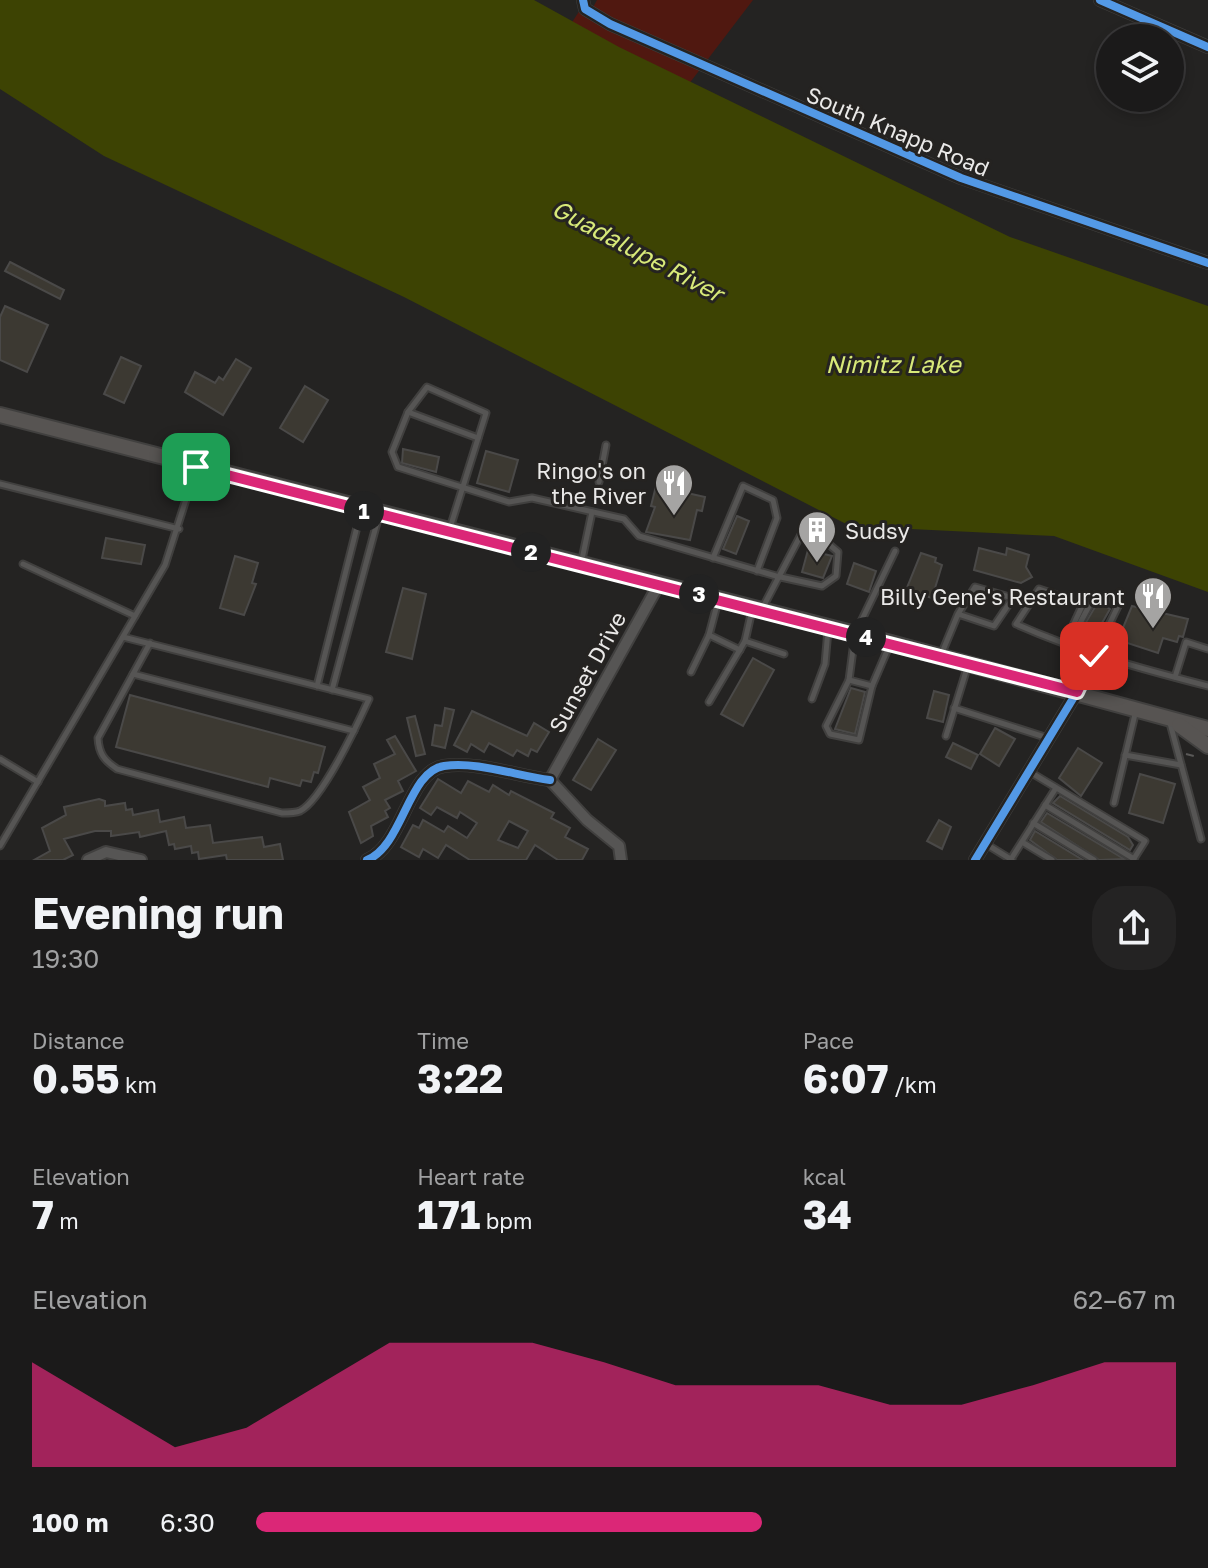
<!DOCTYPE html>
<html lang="en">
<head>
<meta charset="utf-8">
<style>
  :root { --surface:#1b1a1a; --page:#242323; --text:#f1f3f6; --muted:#a0a1a2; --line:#393839; --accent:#db2777 }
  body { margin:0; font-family:"Golos Text",sans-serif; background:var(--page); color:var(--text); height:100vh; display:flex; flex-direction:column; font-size:30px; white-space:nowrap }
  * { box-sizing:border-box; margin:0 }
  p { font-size:26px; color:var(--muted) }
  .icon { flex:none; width:44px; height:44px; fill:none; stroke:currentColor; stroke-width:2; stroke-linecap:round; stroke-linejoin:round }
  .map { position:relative; height:860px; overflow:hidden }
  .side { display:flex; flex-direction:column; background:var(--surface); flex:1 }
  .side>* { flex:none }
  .tools { position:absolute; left:1096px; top:24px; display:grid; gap:16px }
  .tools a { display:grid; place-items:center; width:88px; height:88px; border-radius:50%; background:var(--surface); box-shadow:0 4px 12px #0003,0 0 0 2px var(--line); font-size:40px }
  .pin { position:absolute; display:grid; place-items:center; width:68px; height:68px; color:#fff; margin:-34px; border-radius:16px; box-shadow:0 4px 12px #0006 }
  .km { position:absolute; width:40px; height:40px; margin:-20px; border-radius:50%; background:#222; color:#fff; font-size:22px; line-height:40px; text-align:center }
  .round { display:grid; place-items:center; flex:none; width:84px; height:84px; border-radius:32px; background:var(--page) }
  .overview { display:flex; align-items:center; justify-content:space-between; height:136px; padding:0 32px }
  h1 { font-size:44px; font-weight:700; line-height:60px }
  .figures { display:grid; grid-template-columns:repeat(3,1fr); gap:12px; height:136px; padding:8px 32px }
  .figures div { display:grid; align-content:center }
  .figures b { font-size:40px; font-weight:700 }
  .figures small { font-size:22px; font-weight:400 }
  .figures p { font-size:22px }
  .chart { height:224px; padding:16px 32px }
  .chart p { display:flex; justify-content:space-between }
  .chart svg { width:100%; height:144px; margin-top:8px; fill:var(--accent); opacity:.7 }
  ul { padding:0 32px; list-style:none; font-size:26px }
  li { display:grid; grid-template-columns:128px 96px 1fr; align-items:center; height:60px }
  li i { height:20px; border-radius:10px; background:var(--accent) }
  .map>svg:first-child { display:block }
</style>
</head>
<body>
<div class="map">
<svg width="1208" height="860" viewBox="0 0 1208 860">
  <rect width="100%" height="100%" fill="#242322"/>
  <polygon fill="#501810" points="597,0 753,0 682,93 565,33 580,10 589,15"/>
  <polygon fill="#3d4303" points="0,0 534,0 619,47 1010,237 1208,306 1208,592 1054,536 850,526 404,297 104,156 0,89"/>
  <g fill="#3c3932" stroke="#4a4948" stroke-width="2" fill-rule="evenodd">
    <polygon points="10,262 64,290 60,299 5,271"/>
    <polygon points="5,306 48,325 27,372 0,360 0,317"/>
    <polygon points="121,357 141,366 124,403 104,394"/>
    <polygon points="236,359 251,368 223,415 185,392 195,372 215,383 219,377 223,380"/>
    <polygon points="305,386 328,400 303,442 280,428"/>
    <polygon points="403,449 439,457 436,472 402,463"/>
    <polygon points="486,451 518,460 509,492 477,483"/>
    <polygon points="656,486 705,497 702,511 697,510 690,540 646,532 655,507 651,506"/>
    <polygon points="737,516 749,521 736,554 723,549"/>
    <polygon points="106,538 145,545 141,564 102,558"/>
    <polygon points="979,548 1006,555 1007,548 1029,555 1026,567 1032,577 1021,583 974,570"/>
    <polygon points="808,550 832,556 823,578 802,572"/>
    <polygon points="921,553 936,558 935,562 942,565 932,598 906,590"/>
    <polygon points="235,556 258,563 252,583 256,584 244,615 220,608"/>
    <polygon points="854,563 876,571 869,592 847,584"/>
    <polygon points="403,588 426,594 412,659 386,652"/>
    <polygon points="1098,602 1110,609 1094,637 1082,629"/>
    <polygon points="1132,606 1188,619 1183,637 1179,636 1177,642 1163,638 1158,653 1118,640"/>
    <polygon points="753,658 774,670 743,726 721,714"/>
    <polygon points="851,688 865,692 855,734 835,729"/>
    <polygon points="934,691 949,695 943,722 927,718"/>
    <polygon points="130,695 325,747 318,773 314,772 311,782 302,780 300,786 270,778 268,787 116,747"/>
    <polygon points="445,708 454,710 445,748 432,745 435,725 442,726"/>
    <polygon points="472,711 527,736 534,723 549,732 537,752 531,749 528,756 517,750 513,756 489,743 484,752 471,744 467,752 454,745"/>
    <polygon points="415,716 425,754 416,756 407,718"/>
    <polygon points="995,728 1015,739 999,766 980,754"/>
    <polygon points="395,736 416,771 398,781 403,791 385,800 390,808 385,811 388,817 371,826 373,836 361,843 349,812 370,800 363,787 380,778 374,764 395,754 387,740"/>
    <polygon points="598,739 616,750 591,790 573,780"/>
    <polygon points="953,743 978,755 971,769 946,757"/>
    <polygon points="1078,748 1102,763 1081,796 1059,778"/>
    <polygon points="1140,774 1175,784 1163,823 1129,813"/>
    <path d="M438,779L461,793L468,781L489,792L493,785L509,795L511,791L554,813L551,818L570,828L565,837L588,849L582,860H558L535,845L526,860H470L446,845L438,858L423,849L419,857L401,847L413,825L419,828L423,820L444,832L448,826L467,838L477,823L460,812L457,818L437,807L431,815L420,808ZM509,821L528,831L518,848L498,840Z"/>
    <polygon points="1060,796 1128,837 1133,845 1130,850 1053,803"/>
    <polygon points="99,799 105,801 105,806 125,803 126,810 132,809 133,815 158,810 160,822 184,817 186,828 210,825 213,843 262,837 264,847 280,844 283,860 227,860 226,855 199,859 198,852 192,853 191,846 175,849 174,844 169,845 166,831 140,837 139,832 111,836 111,831 95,831 64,839 73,855 63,860 34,860 50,851 42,828 66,815 64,807"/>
    <polygon points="1047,813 1124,859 1099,860 1041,822"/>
    <polygon points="939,820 951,827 942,849 927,841"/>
    <polygon points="1035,831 1083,860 1057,860 1030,840"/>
  </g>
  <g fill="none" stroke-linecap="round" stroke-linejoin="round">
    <g stroke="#41403f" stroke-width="9">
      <g id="lane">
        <polyline points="408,412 478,438"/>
        <polyline points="599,482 606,445"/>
        <polyline points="0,484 179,529"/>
        <polyline points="450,528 486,413 427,387 408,412 392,452 398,467 509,502 532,498 624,519 639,536 776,576 822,586 836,576 838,552 806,525 762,609"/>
        <polyline points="713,558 743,486 773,500 777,518 757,571"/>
        <polyline points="23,564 135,616"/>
        <polyline points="581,564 592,512"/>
        <polyline points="1072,628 1079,625 1095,595 1120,602 1077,691"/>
        <polyline points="709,635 718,601"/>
        <path d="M123,637L369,699C358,723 322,800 300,811C295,813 288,813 282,813L117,769C104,760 99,754 98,738L150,643"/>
        <polyline points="745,641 784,654"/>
        <polyline points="890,644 872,686 859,740 830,734 826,726 849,680 855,634 895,551"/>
        <path d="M1064,645L1083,604L1039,589L1016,624C1079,652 1142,669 1208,686"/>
        <polyline points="941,655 958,614 975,587 1013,598 994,626 958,614"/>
        <polyline points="691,672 709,635 740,650"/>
        <polyline points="133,674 354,731"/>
        <polyline points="1175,677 1186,642 1208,649"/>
        <polyline points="849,680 872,686"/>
        <polyline points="317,686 361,511"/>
        <polyline points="332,690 379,515"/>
        <polyline points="812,699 825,664 828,630"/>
        <polyline points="709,702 745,641 752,610"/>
        <polyline points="954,708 1048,738"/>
        <polyline points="1170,723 1201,839"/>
        <polyline points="946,736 968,665"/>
        <polyline points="1125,755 1181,765"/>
        <polyline points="0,759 38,782"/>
        <polyline points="1030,772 1145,841 1133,860"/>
        <polyline points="1114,803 1136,710"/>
        <polyline points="1045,805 1134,859"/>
        <polyline points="1033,823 1094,860"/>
        <polyline points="1022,842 1052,860"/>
        <polyline points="986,844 1012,860"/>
        <polyline points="0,846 165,565 196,468"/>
        <polyline points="1011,859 1056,788"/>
      </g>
    </g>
    <g stroke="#41403f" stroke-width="14">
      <g id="street">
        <polyline points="583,0 585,9 610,24 961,178 1208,263"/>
        <polyline points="1100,0 1208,47"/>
        <polyline points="550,780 659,584"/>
        <polyline points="550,780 587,820 619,846 621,860"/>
        <polyline points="88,860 106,852 141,860"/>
        <path d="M367,860C403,846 408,771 444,766C477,761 517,776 550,780"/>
        <polyline points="975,860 1077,692"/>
      </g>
    </g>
    <g stroke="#41403f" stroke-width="18">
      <g id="secondary">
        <polyline points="0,415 891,643 1208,729"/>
        <polyline points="1179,725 1208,746"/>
      </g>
    </g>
    <polyline stroke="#5a5958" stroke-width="2" stroke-dasharray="8 4" stroke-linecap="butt" points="1186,754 1194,756"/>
    <use href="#lane" stroke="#565554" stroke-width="5"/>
    <use href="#street" stroke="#565554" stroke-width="10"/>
    <use href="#secondary" stroke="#575452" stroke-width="14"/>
    <g stroke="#252321" stroke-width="13">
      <g id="cycleway">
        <polyline points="583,0 585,9 610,24 961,178 1208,263"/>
        <polyline points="1100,0 1208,47"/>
        <path d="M367,860C403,846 408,771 444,766C477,761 517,776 550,780"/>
        <polyline points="975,860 1077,692"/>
      </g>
    </g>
    <use href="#cycleway" stroke="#5399e6" stroke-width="8"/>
  </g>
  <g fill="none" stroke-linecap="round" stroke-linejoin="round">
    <g stroke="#fff" stroke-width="16">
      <polyline id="route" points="196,467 1077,692 1094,656"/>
    </g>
    <use href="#route" stroke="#db2777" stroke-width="10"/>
  </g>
  <defs>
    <g id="restaurant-pin" transform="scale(2)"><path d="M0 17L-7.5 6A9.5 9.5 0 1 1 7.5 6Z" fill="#a5a4a3" stroke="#252321"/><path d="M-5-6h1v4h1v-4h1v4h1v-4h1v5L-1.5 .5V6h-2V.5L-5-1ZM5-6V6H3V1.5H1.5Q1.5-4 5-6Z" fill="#fff"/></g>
    <g id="building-pin" transform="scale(2)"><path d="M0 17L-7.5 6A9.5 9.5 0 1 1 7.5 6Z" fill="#a5a4a3" stroke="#252321"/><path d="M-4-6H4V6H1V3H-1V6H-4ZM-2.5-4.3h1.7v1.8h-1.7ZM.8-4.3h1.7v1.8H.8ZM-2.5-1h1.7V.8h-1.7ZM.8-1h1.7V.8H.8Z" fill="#fff"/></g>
  </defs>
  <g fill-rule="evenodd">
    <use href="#restaurant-pin" x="674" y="483"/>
    <use href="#building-pin" x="817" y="530"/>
    <use href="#restaurant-pin" x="1153" y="596"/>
  </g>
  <g text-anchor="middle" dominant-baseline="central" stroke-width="6" stroke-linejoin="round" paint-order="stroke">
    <g font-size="22" fill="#eae9e8" stroke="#252321">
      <text transform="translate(898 131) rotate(23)">South Knapp Road</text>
      <text transform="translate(587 672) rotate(-61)">Sunset Drive</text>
    </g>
    <g font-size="22" fill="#eae9e8" stroke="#252321" text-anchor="end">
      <text x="646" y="470">Ringo's on<tspan x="646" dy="25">the River</tspan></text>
      <text x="845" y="530" text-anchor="start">Sudsy</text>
      <text x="1125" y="596">Billy Gene's Restaurant</text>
    </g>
    <g font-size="24" font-style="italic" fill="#d8e979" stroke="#252321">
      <text transform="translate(638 250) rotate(28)">Guadalupe River</text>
      <text x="893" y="363">Nimitz Lake</text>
    </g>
  </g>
</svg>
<div class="tools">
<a><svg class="icon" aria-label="layers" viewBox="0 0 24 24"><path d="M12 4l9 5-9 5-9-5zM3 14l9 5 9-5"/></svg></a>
</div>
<div class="pin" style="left:196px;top:467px;background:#1e9e55"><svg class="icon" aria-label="arrive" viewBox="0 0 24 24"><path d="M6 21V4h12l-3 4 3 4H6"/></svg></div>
<div class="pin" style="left:1094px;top:656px;background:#d93025"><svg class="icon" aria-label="check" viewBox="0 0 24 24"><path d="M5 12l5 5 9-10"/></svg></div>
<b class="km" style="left:364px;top:511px">1</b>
<b class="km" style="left:531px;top:552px">2</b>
<b class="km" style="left:699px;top:594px">3</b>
<b class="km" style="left:866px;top:637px">4</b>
</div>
<section class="side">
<div class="overview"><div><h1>Evening run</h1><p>19:30</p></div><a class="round"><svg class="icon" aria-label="share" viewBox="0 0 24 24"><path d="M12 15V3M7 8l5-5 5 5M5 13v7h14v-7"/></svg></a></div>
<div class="figures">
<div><p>Distance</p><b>0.55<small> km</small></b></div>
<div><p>Time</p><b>3:22</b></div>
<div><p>Pace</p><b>6:07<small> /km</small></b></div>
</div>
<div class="figures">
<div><p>Elevation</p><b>7<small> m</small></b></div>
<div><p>Heart rate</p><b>171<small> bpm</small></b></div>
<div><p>kcal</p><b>34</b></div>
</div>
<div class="chart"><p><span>Elevation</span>62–67 m</p>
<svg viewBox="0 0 160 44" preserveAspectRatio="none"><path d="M0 44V12L10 25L20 38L30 32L40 19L50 6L60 6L70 6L80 12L90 19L100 19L110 19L120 25L130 25L140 19L150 12L160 12V44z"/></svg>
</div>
<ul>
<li><b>100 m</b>6:30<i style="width:55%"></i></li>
</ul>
</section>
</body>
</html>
